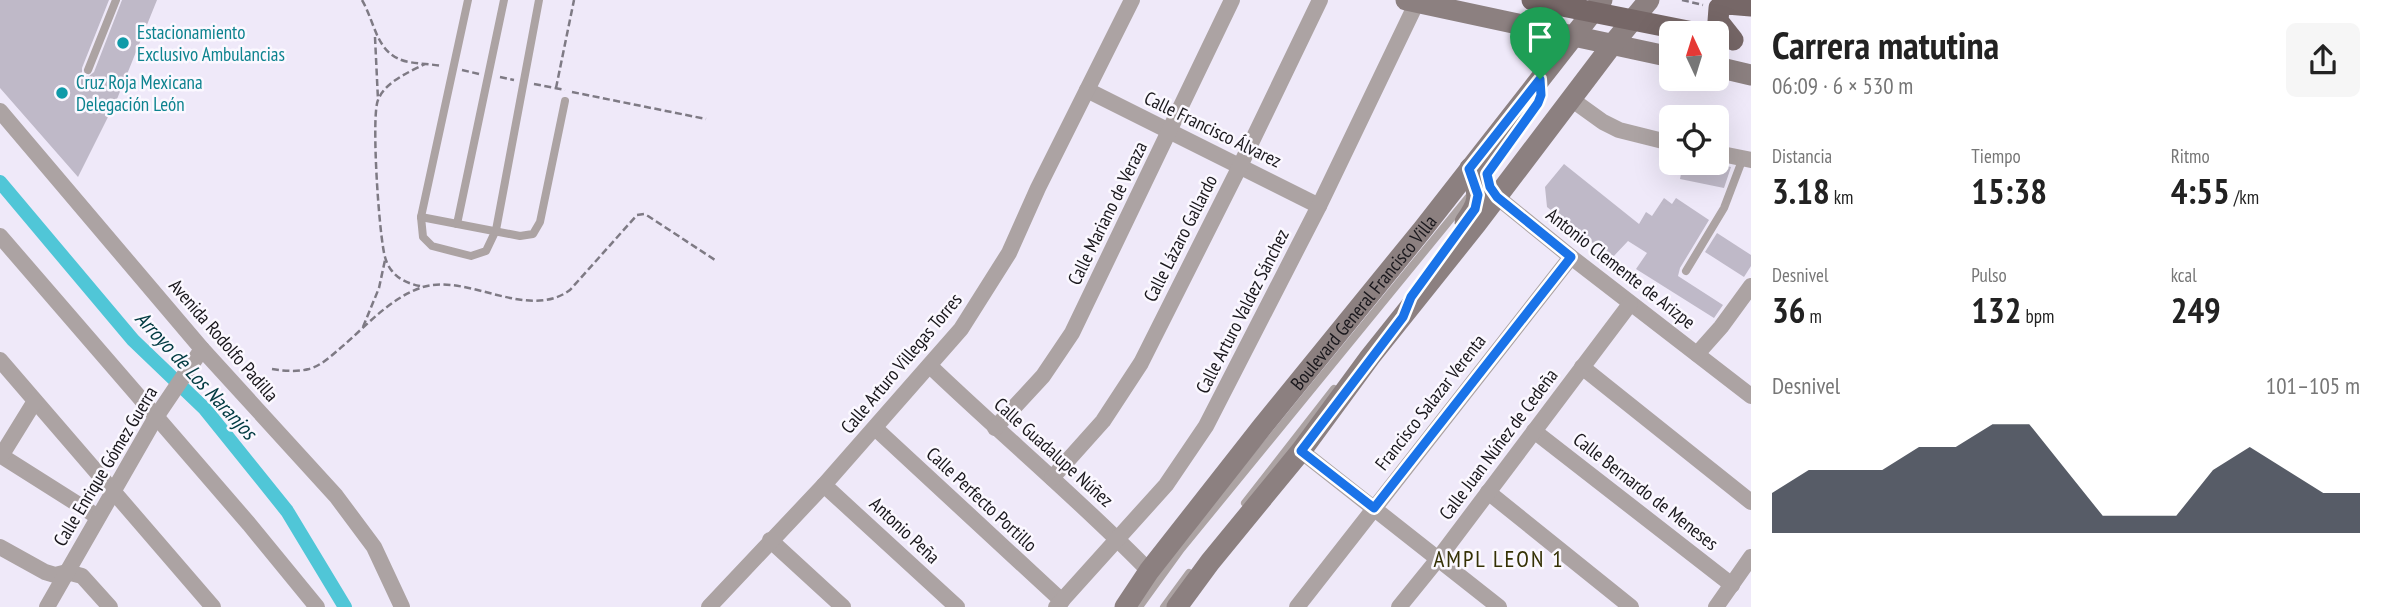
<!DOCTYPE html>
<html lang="es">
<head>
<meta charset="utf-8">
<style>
  :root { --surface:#fff; --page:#f6f6f6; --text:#222; --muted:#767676; --accent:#111827 }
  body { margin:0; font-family:"PT Sans Narrow",sans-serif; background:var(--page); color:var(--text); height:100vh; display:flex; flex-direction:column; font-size:26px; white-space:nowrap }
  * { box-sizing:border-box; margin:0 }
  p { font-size:23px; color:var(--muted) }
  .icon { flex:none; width:38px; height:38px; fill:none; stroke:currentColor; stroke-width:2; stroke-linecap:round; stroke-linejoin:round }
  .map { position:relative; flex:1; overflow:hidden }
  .side { display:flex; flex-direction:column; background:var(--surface); width:630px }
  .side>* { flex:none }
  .needle { width:46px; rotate:356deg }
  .controls { position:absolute; left:1659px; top:21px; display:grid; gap:14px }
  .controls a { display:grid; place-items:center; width:70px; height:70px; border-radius:10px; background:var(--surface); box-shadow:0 7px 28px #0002; font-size:35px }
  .pin { position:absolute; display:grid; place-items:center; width:60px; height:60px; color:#fff; margin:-72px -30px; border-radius:50% 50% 50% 0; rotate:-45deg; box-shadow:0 0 7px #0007 }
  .pin .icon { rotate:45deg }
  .round { display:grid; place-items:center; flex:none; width:74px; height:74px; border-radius:10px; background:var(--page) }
  .headline { display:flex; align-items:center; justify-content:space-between; height:119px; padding:0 21px }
  h1 { font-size:38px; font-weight:700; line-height:52px }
  .stats { display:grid; grid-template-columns:repeat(3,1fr); gap:10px; height:119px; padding:7px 21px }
  .stats div { display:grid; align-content:center }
  .stats b { font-size:35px; font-weight:700 }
  .stats small { font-size:19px; font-weight:400 }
  .stats p { font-size:19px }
  .chart { height:196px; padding:14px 21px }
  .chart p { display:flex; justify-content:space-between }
  .chart svg { width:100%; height:126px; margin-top:7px; fill:var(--accent); opacity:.7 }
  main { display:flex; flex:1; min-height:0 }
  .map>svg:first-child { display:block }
</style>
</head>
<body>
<main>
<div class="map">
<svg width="1751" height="607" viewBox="0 0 1751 607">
  <rect width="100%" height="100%" fill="#efe9f9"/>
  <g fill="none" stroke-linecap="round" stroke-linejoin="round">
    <polyline stroke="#50c6d7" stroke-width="14" points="0,182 133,340 205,409 287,511 345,607"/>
  </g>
  <g fill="#bfb9c8">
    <polygon points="0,0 109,0 82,68 82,73 88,77 94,72 122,0 157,0 117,99 78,177 0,88"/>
    <polygon points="1683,163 1714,163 1731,167 1724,188 1680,179"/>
    <polygon points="1564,164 1639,224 1646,212 1652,216 1664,198 1672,204 1676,198 1709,220 1680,268 1678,276 1723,305 1714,318 1636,269 1647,253 1628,241 1612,258 1547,207 1545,187"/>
    <polygon points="1717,233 1751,255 1751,266 1744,277 1705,252"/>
  </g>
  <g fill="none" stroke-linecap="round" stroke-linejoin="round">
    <g stroke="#7e7a84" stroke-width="2.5" stroke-dasharray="7 3.5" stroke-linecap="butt">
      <path d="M362,0C376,24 376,56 409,62C420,64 431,64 442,66"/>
      <polyline points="1682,0 1703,5"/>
      <polyline points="375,37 378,100"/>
      <polyline points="462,70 479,74"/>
      <polyline points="500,77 514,80"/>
      <polyline points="534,84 565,90"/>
      <polyline points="556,88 574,0"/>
      <polyline points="572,92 706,119"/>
      <path d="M420,286C410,284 399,280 392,271C389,268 386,261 385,257C379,236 371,116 378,100C385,82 409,72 425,64"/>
      <polyline points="363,327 379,288 385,260"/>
      <path d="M272,369C284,371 297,372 309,369C323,365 333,354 344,345C368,324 390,299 420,288C465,271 527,322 570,290L637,215L644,214L648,216L715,260"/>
    </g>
    <g stroke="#aca3a3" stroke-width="8">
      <polyline points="468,0 421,217 423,237 432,246 471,256 486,251 496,230 539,0"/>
      <polyline points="88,70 116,0"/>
      <path d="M1480,183C1496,164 1541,109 1541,86"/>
      <polyline points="421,217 520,236 533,234 540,222 565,101"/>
      <polyline points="457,224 504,0"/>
      <polyline points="1686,271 1724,208 1743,158"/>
      <polyline points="1245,503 1334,389"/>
      <polyline points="1139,607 1181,549 1472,193"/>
      <polyline points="1164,607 1189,573"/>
    </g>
    <g stroke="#aca3a3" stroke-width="16">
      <polyline points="1087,90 1319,206"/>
      <polyline points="1571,99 1603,122 1619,130 1671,143"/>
      <polyline points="0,111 202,349 336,496 374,547 402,607"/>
      <polyline points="1717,153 1751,160"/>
      <polyline points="1471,170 1497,197 1571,257 1751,396"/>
      <polyline points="0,236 249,524 317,607"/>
      <polyline points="1697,354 1721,327 1751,286"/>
      <polyline points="0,360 213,607"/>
      <path d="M930,366C1002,435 1079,499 1149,571"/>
      <polyline points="1582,367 1751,502"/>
      <polyline points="875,428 1062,601"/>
      <polyline points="995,428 1043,376 1072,333 1232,0"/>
      <polyline points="1534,431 1732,585"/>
      <polyline points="1301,451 1499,607"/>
      <polyline points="0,455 98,517"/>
      <polyline points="1,456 35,401"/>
      <polyline points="1052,478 1103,421 1141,363 1240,166 1320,0"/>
      <polyline points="824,485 957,607"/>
      <polyline points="1488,492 1631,607"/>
      <polyline points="770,540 843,607"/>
      <polyline points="0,547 45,572 55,575 67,572 82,576 110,607"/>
      <polyline points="47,607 156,417 202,349"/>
      <polyline points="709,607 824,485 961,329 1009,253 1038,188 1132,0"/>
      <polyline points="1056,607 1166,485 1206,426 1319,206 1417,2"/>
      <polyline points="1297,607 1571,257"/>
      <polyline points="1399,607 1438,559 1630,304"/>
      <polyline points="1716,607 1751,557"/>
    </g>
    <g stroke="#8c8080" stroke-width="21">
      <polyline points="1406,0 1671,57"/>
      <polyline points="1717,67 1751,75"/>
      <path d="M1465,222C1482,199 1478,194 1470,168"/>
      <path id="s1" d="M1125,607L1149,571L1262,427L1423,229L1602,0"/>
      <polyline points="1177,607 1210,562 1301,451 1370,357 1477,223 1612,45 1649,0"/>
    </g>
    <g stroke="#766767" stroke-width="21">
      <polyline points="1532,0 1698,33"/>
      <polyline points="1733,40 1718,21 1719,8 1727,4 1751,6"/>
    </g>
  </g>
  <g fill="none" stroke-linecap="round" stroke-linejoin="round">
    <g stroke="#fff" stroke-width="14">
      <polygon id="route" points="1540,79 1541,95 1538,103 1487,174 1490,187 1497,197 1571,257 1374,508 1301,451 1403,317 1411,297 1475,209 1478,195 1469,169"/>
    </g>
    <use href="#route" stroke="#1a73e8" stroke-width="9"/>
  </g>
  <g fill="#0f9aa8" stroke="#fbf8ff" stroke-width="2.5">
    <circle cx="123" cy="43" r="7"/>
    <circle cx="62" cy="93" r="7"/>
  </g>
  <g text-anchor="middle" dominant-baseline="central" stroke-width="5" stroke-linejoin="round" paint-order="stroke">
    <g font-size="19" fill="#0d838f" stroke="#fbf8ff" text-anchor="start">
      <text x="137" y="32">Estacionamiento<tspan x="137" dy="22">Exclusivo Ambulancias</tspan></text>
      <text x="76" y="82">Cruz Roja Mexicana<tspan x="76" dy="22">Delegación León</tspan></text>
    </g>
    <g font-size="19" fill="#19171c" stroke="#fbf8ff">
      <text transform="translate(1213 129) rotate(26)">Calle Francisco Álvarez</text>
      <text transform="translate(1107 213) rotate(-64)">Calle Mariano de Veraza</text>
      <text transform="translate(1180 238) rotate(-63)">Calle Lázaro Gallardo</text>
      <text transform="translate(1621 268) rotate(38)">Antonio Clemente de Arizpe</text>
      <text stroke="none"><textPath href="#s1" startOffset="387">Boulevard General Francisco Villa</textPath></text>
      <text transform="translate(1242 311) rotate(-63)">Calle Arturo Valdez Sánchez</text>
      <text transform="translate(224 340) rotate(49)">Avenida Rodolfo Padilla</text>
      <text transform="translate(901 363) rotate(-50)">Calle Arturo Villegas Torres</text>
      <text transform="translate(1430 402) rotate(-52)">Francisco Salazar Verenta</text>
      <text transform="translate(1498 444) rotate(-53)">Calle Juan Núñez de Cedeña</text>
      <text transform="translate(1054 452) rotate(42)">Calle Guadalupe Núñez</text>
      <text transform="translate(105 466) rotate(-59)">Calle Enrique Gómez Guerra</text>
      <text transform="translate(1646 491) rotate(38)">Calle Bernardo de Meneses</text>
      <text transform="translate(982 499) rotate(43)">Calle Perfecto Portillo</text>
      <text transform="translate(905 530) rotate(43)">Antonio Peña</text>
    </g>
    <g font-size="21" font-style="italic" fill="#003a41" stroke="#fbf8ff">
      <text transform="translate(196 375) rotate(47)">Arroyo de Los Naranjos</text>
    </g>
    <g font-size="23" letter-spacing="2" fill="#353105" stroke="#fbf8ff">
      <text x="1499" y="558">AMPL LEON 1</text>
    </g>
  </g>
</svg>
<div class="controls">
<a><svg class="needle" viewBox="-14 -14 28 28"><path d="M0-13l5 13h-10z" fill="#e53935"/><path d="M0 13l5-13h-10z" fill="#767676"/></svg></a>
<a><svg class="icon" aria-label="locate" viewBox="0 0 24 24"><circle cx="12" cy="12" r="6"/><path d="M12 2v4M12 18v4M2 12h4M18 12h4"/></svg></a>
</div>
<div class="pin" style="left:1540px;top:79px;background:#1e9e55"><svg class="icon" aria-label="arrive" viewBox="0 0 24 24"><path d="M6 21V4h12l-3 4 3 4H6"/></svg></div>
</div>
<section class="side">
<div class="headline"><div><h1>Carrera matutina</h1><p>06:09 · 6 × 530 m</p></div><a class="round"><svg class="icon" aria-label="share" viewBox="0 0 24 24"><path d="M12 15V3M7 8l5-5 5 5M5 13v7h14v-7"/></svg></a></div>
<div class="stats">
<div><p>Distancia</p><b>3.18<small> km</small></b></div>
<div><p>Tiempo</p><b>15:38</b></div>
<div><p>Ritmo</p><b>4:55<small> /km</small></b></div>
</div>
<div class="stats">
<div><p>Desnivel</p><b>36<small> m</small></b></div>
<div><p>Pulso</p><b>132<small> bpm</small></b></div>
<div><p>kcal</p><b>249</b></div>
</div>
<div class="chart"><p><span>Desnivel</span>101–105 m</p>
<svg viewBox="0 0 160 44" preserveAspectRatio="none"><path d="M0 44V30L10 22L20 22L30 22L40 14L50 14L60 6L70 6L80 22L90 38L100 38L110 38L120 22L130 14L140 22L150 30L160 30V44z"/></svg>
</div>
</section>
</main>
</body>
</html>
